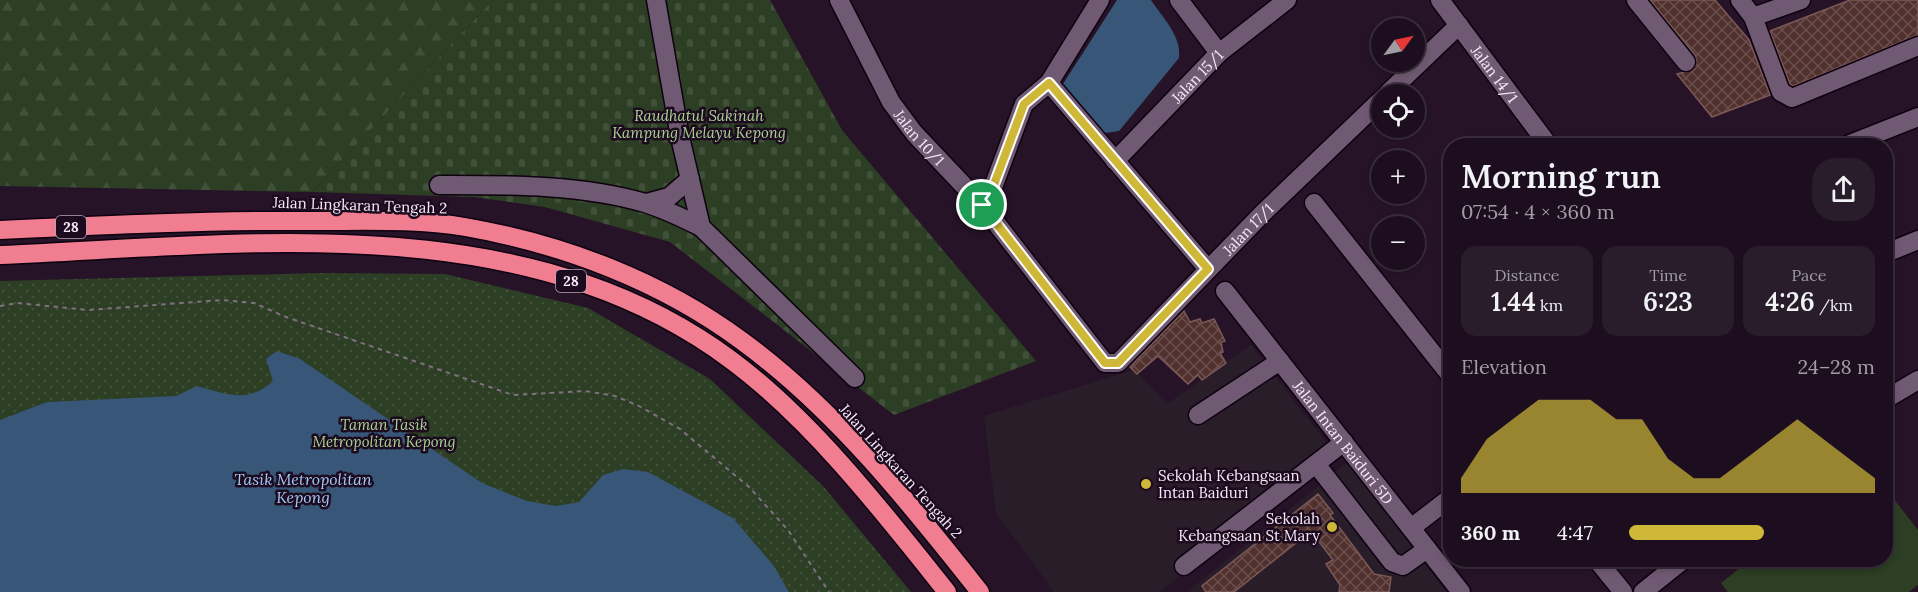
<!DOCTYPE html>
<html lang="en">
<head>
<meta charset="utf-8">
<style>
  :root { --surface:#1c0e1e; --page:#291c2b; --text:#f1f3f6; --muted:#a09ca4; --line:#3a2e3c; --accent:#cfb837 }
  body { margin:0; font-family:Lora,serif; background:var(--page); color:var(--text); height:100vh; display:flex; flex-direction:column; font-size:22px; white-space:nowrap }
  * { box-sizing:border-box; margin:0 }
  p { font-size:20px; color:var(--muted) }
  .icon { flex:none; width:33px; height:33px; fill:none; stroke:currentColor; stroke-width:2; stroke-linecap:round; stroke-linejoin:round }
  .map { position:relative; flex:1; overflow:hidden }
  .side { position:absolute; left:1443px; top:138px; width:450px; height:429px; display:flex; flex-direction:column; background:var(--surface); border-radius:24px; box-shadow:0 3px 9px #0003,0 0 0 2px var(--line) }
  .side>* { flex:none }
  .needle { width:39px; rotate:57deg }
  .tools { position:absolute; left:1371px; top:18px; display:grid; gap:12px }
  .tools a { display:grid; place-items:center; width:54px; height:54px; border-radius:50%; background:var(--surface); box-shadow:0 3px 9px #0003,0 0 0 2px var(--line); font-size:30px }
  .pin { position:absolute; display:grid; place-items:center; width:51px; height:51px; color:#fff; margin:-26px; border:3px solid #fff; border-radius:50%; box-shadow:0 2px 6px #0007 }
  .round { display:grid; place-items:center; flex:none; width:63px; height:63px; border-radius:24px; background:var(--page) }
  .summary { display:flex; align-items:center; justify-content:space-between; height:102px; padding:0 18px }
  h1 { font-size:33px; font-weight:600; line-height:45px }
  .figures { display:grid; grid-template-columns:repeat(3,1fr); gap:9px; height:102px; padding:6px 18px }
  .figures div { display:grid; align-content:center; border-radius:15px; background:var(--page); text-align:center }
  .figures b { font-size:26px; font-weight:600 }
  .figures small { font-size:16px; font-weight:400 }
  .figures p { font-size:16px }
  .chart { height:168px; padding:12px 18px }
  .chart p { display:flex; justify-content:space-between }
  .chart svg { width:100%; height:108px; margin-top:6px; fill:var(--accent); opacity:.7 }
  ul { padding:0 18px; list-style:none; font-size:20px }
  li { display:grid; grid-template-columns:96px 72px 1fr; align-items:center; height:45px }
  li i { height:15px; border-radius:8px; background:var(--accent) }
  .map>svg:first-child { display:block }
</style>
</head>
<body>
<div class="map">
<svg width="1918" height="592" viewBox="0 0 1918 592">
  <defs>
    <pattern id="forest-firs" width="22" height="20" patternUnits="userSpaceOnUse" patternTransform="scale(1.5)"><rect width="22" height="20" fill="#2c3e23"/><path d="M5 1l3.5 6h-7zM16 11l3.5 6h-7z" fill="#415139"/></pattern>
    <pattern id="cemetery-stones" width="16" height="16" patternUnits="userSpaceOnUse" patternTransform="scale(1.5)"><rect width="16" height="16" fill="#2c3e23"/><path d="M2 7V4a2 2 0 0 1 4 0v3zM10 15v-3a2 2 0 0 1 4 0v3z" fill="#415139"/></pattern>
    <pattern id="park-dots" width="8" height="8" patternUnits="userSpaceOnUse" patternTransform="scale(1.5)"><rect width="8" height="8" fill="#2c3e23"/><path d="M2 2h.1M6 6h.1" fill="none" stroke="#415139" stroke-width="1.8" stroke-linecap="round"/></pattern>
    <pattern id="building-cross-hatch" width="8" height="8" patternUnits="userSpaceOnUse" patternTransform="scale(1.5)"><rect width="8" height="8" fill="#50312e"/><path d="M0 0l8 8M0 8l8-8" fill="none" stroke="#6a4f4d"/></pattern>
  </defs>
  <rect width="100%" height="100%" fill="#261328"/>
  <g fill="#2a1d2a">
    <polygon points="1251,345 1336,455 1160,592 1054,592 996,513 984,416 1134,370 1167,404"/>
    <polygon points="1348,462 1446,592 1187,592"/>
  </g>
  <polygon fill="url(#forest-firs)" points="0,0 493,0 312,192 0,186"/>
  <polygon fill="url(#cemetery-stones)" points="493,0 770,0 842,130 1036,361 894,415 670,242 545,207 474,197 312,192"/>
  <polygon fill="url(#park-dots)" points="319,273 445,274 588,308 710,379 824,487 911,592 0,592 0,281"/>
  <polygon fill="#2c3e23" points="1886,489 1918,530 1918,585 1909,592 1728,592 1721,583 1750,560 1886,560"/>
  <g fill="#385678">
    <path d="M1117,0H1151C1162,17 1182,36 1179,58L1119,131L1105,133L1061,87Z"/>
    <path d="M277,351L300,359L482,483L527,501L556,506L579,502L603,475L623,469L648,472L733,518L774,566L789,592H0V420L47,402L176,396L197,386C226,394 248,404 273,381L266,359Z"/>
  </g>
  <g fill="url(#building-cross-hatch)" stroke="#7c5956" stroke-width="1.5">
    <polygon points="1650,0 1715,0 1749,40 1770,95 1712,117 1677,74 1693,70 1697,61 1695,55"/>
    <polygon points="1850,0 1918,0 1918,35 1793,86 1790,84 1770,31"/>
    <polygon points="1184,311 1190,322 1200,319 1202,323 1214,319 1225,341 1221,342 1223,352 1220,353 1226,363 1202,380 1198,375 1188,384 1158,356 1137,374 1130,367"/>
    <polygon points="1318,494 1333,513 1330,515 1374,574 1391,577 1389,592 1339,592 1340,585 1326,564 1333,560 1311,531 1234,592 1206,592 1202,586"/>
  </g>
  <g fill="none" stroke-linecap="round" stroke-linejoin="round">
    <g stroke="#0e0110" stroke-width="21">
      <g id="minor">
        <polyline points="656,0 680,137 701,227 855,378"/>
        <path id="s1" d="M839,0L891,102L914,133L982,205L1105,363H1118L1263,213L1382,99"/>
        <polyline points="1179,0 1219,53"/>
        <path id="s2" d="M1440,0L1549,146"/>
        <polyline points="1636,0 1686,62"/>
        <polyline points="1740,0 1753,17 1781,92 1792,98 1918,46"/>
        <polyline points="1753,17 1801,0"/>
        <polyline points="1049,83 1208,269"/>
        <polyline points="1387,94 1459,25"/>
        <polyline points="1845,146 1918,117"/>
        <path id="s3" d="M1115,161L1219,53L1287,0"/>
        <path d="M439,185C505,185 581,184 645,203C665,209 683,218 701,227"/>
        <polyline points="647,203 669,197 690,179"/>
        <polyline points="1314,203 1450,375"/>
        <polyline points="982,205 989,198 1024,104 1049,83 1100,0"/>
        <polyline points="1886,253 1918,240"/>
        <path id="s4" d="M1225,291L1461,592"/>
        <polyline points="1886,399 1918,380"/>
        <polyline points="1198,415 1280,361"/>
        <polyline points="1316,464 1392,562 1403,566 1427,549"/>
        <polyline points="1411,528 1450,498"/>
        <polyline points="1597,560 1623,592"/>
        <polyline points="1184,566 1344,442"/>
        <polyline points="1643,592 1683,560"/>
      </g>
    </g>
    <g stroke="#0e0110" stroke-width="21">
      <g id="highway">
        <path d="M0,230C106,225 213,220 319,221C367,221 418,219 465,227C563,244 661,281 742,341C835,409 909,502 980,592"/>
        <path d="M0,255C242,245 523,205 731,360C812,420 884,513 947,592"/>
      </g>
    </g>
    <polyline stroke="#807082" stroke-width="2" stroke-dasharray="4.5 4.5" stroke-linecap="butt" points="0,306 17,303 88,310 222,300 254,303 286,317 513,395 585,391 615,396 639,406 680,429 749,487 788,530 829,592"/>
    <use href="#minor" stroke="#705a73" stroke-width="18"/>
    <use href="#highway" stroke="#f07d90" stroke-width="18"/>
  </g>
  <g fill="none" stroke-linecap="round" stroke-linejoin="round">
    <g stroke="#fff" stroke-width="12">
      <polygon id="route" points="1049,83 1208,269 1118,363 1105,363 982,205 989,198 1024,104"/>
    </g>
    <use href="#route" stroke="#cfb837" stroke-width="8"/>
  </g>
  <g fill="#cfb837" stroke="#1c0a1e" stroke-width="2">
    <circle cx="1146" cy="484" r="6"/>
    <circle cx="1332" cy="527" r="6"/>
  </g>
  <g text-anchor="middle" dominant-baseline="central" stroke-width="5" stroke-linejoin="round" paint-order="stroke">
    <g fill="#1c0a1e" stroke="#b5a6b6" stroke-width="1.5">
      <rect x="56" y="216" width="30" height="22" rx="4.5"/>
      <rect x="556" y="270" width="30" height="22" rx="4.5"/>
    </g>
    <g font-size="14" font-weight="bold" fill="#f6e9f7">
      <text x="71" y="227">28</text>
      <text x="571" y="281">28</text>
    </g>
    <g font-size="15" fill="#f6e9f7" stroke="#1c0a1e">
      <text stroke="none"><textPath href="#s2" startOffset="92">Jalan 14/1</textPath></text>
      <text stroke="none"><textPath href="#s3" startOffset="118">Jalan 15/1</textPath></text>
      <text stroke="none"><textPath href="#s1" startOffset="160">Jalan 10/1</textPath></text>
      <text transform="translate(360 205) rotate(2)">Jalan Lingkaran Tengah 2</text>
      <text stroke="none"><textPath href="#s1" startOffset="652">Jalan 17/1</textPath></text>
      <text stroke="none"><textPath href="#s4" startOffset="192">Jalan Intan Baiduri 5D</textPath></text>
      <text transform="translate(901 471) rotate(48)">Jalan Lingkaran Tengah 2</text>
    </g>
    <g font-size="15" font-style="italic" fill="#aad495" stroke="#1c0a1e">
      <text x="699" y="115">Raudhatul Sakinah<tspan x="699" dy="17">Kampung Melayu Kepong</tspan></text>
      <text x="384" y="424">Taman Tasik<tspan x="384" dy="17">Metropolitan Kepong</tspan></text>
    </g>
    <g font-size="15" fill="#f6e9f7" stroke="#1c0a1e" text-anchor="start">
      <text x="1158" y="475">Sekolah Kebangsaan<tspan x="1158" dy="17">Intan Baiduri</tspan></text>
      <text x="1320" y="518" text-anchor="end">Sekolah<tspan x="1320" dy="17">Kebangsaan St Mary</tspan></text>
    </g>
    <g font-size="16" font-style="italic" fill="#a2c9f7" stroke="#1c0a1e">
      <text x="303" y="479">Tasik Metropolitan<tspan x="303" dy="18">Kepong</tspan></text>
    </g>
  </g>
</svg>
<div class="tools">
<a><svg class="needle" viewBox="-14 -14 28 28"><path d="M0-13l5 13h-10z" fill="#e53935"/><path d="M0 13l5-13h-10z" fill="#a09ca4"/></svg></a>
<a><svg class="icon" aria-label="locate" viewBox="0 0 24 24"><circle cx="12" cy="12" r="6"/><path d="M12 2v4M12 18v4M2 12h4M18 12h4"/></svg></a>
<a>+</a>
<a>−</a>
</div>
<div class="pin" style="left:982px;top:205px;background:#1e9e55"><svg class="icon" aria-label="arrive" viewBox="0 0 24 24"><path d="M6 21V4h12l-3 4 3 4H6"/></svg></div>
<section class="side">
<div class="summary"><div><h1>Morning run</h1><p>07:54 · 4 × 360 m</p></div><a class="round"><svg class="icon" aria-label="share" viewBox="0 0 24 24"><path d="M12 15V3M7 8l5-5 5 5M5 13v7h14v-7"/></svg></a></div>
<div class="figures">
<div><p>Distance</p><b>1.44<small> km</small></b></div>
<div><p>Time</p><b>6:23</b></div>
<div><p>Pace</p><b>4:26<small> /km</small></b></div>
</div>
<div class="chart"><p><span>Elevation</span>24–28 m</p>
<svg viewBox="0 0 160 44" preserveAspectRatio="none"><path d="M0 44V38L10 22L20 14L30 6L40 6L50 6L60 14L70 14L80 30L90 38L100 38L110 30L120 22L130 14L140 22L150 30L160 38V44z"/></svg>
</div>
<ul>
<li><b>360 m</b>4:47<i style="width:55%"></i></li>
</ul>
</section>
</div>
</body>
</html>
